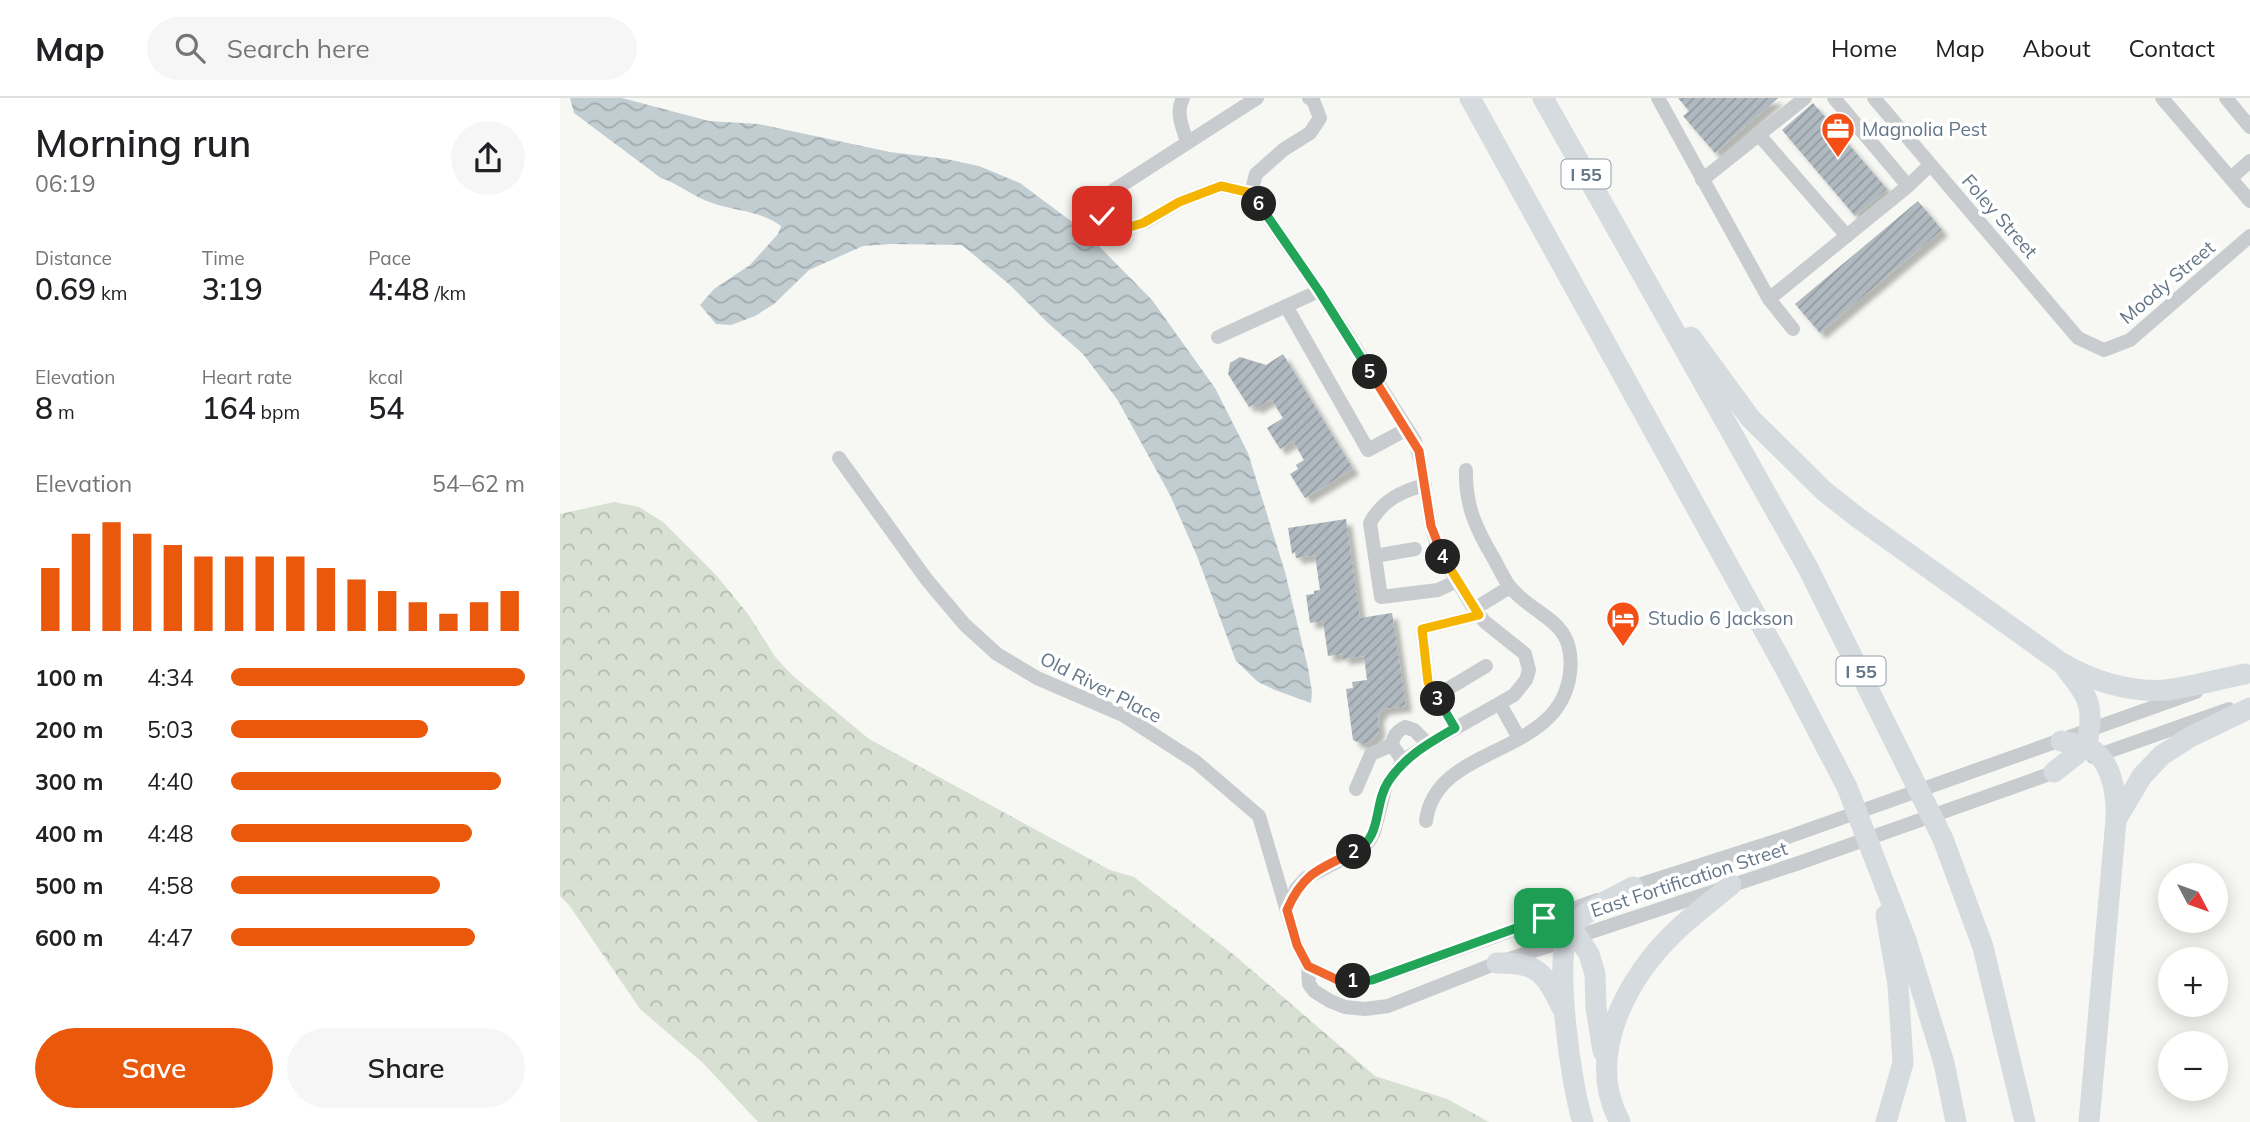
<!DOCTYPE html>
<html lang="en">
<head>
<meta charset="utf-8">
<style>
  :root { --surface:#fff; --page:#f6f6f6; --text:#202124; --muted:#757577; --line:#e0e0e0; --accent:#ea580c }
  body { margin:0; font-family:Mulish,sans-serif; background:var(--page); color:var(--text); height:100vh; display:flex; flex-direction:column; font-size:26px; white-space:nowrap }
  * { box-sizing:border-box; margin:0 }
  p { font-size:23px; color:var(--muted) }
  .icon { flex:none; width:38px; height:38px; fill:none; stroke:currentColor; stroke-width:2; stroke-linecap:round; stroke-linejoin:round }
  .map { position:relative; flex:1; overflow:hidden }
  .panel { display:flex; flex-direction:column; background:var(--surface); width:560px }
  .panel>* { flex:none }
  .needle { width:46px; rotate:131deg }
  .buttons { position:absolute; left:1598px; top:765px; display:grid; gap:14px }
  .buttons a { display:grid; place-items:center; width:70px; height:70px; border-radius:50%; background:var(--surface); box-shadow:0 4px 18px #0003; font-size:35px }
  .pin { position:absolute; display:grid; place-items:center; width:60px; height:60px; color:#fff; margin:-30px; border-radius:14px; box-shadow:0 4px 10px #0006 }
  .km { position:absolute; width:35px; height:35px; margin:-18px; border-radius:50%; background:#222; color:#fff; font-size:19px; line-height:35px; text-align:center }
  .round { display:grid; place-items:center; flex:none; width:74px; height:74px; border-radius:37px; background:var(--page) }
  .head { display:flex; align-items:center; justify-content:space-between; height:119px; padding:0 35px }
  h1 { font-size:38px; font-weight:600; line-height:52px }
  .figures { display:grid; grid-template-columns:repeat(3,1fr); gap:10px; height:119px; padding:7px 35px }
  .figures div { display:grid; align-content:center }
  .figures b { font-size:30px; font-weight:600 }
  .figures small { font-size:19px; font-weight:400 }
  .figures p { font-size:19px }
  .chart { height:196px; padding:14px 35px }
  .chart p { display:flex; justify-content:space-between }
  .chart svg { width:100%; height:126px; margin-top:7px; stroke:var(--accent); stroke-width:6 }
  .button { display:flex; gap:14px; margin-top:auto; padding:14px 35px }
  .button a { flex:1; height:80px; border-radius:42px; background:var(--accent); color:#fff; font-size:28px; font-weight:600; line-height:80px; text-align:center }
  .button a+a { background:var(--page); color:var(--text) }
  ul { padding:0 35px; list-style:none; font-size:23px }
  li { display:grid; grid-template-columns:112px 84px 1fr; align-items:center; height:52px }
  li i { height:18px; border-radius:9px; background:var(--accent) }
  header { display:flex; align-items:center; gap:42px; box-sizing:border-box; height:98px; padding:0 35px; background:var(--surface); border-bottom:2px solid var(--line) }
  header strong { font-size:33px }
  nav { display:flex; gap:38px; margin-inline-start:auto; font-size:24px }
  .search { width:490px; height:63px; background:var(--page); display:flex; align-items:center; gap:18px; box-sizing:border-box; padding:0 24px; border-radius:38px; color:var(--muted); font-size:26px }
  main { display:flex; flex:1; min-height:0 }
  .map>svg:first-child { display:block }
</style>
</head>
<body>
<header>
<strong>Map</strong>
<div class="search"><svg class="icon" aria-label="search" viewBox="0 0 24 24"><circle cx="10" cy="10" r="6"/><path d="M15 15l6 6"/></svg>Search here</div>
<nav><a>Home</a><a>Map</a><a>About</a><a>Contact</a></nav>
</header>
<main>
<section class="panel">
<div class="head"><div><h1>Morning run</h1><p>06:19</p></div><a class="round"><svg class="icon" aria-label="share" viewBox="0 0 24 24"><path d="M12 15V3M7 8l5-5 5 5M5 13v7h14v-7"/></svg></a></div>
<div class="figures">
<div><p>Distance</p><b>0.69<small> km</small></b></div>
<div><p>Time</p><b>3:19</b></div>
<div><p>Pace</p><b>4:48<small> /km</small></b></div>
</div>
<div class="figures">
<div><p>Elevation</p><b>8<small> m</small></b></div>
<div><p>Heart rate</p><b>164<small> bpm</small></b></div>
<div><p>kcal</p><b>54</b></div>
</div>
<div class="chart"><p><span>Elevation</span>54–62 m</p>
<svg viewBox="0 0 160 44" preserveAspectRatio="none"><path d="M5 44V22M15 44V10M25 44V6M35 44V10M45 44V14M55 44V18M65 44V18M75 44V18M85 44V18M95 44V22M105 44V26M115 44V30M125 44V34M135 44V38M145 44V34M155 44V30"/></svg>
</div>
<ul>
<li><b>100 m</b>4:34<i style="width:100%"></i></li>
<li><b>200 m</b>5:03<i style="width:67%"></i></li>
<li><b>300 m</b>4:40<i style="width:92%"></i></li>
<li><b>400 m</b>4:48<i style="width:82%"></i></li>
<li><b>500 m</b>4:58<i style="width:71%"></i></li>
<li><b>600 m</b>4:47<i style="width:83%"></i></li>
</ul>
<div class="button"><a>Save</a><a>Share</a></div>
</section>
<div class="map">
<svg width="1690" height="1024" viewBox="0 0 1690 1024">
  <defs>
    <pattern id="forest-crowns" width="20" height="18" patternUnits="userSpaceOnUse" patternTransform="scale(1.75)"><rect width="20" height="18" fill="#d8e0d4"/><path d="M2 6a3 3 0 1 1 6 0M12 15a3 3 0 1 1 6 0" fill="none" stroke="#b3bab2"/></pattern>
    <pattern id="water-waves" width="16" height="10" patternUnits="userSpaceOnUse" patternTransform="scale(1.75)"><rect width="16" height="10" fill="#c2cdd2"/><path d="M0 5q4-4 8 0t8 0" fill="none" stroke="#a1abb0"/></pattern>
    <pattern id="building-hatch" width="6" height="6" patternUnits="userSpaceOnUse" patternTransform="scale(1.75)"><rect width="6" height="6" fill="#b0b9bf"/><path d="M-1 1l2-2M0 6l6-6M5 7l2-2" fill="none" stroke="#939ba1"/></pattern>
    <filter id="shadow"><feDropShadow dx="6" dy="6" stdDeviation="2" flood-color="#0004"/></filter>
  </defs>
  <rect width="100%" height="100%" fill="#f7f7f3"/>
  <polygon fill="url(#forest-crowns)" points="54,404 79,409 103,424 156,477 188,516 216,560 232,577 309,641 550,772 574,779 673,856 815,978 887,1001 929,1024 198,1024 143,965 80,911 9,807 0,798 0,416"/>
  <path fill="url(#water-waves)" d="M10,0H62L149,23L198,26L330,54L386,61L419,68L460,85L523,132L592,202L655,290L688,355L725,474L748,570L752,594L751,605L715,592L698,584L676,563L637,458L610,397L557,301L523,256L488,225L450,187L402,147L331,146L303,148L249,172L214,206L195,218L171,227L156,226L140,207L154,191L190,167L218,136L221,128C202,113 175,113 152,105C134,99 119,86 101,80L14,15Z"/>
  <g fill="url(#building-hatch)" filter="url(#shadow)">
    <polygon points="1118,0 1218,0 1155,55 1123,18 1129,13"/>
    <polygon points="1253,5 1327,91 1295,118 1222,32"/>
    <polygon points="1358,103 1382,132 1260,235 1235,206"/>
    <polygon points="723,256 793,371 745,400 730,376 738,371 736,367 744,362 733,343 720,351 707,330 723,320 711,301 696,310 693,306 689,309 668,276 670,265 680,259 706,267"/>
    <polygon points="786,421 800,520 832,515 846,608 823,611 818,618 819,634 811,644 802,646 793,642 786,591 793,590 792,584 807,582 804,558 783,561 783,556 768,558 763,523 750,525 746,497 754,496 754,493 760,492 755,457 736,460 735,454 732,456 728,430"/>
  </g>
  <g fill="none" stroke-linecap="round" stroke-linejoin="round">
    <g stroke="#c9cccf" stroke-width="14">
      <path d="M623,0C615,15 623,30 627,44"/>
      <polyline points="697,0 554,92 545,105 543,118 553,129 563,131 584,125 619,104 661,88 691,95 696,76 723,52 750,35 760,20 753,2 749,0"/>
      <polyline points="1098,0 1209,201 1348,88 1370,67"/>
      <polyline points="1274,0 1348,88"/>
      <polyline points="1314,0 1518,240 1544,252 1570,242 1690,138"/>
      <polyline points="1602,0 1690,103"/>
      <polyline points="1666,0 1690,29"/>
      <polyline points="1199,37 1287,138"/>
      <polyline points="1671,80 1690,63"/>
      <polyline points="1142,82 1245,0"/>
      <polyline points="691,95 759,193 855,343 861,365 871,428 879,453 914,511 925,524 965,556 969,572 966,582 954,597 868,646 844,662 826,687 814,734 809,743 801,751 746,780 736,791 727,812"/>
      <polyline points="1209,201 1233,231"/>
      <polyline points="726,208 808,352 847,331"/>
      <polyline points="658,239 759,193"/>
      <polyline points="279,360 367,482 405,527 437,556 477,580 563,617 636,664 699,718 737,847 748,868 749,886 754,893 770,903 785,909 805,911 828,908 937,865 1239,765 1501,672"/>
      <path d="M865,387C841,393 822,403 810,425L821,499L878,492L897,483"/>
      <polyline points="815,458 855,451"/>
      <polyline points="914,511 950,489"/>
      <polyline points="876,598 926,568"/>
      <polyline points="940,606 959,640"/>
      <polyline points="895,630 868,584 862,531 919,517"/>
      <polyline points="1533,659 1669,611"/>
      <path d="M843,663L832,647C834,637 836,634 845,629L854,632L868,646"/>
      <polyline points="796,691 811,656 832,647"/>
      <path d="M866,723C876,644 1000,661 1010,575C1016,521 977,521 950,489C944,481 939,470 934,461C916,431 905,407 906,372"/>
      <polyline points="1066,791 1228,739 1636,594"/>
      <polyline points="748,868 782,884 812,882 1037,802"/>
    </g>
    <g stroke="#d6dbe0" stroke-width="21">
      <polyline points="910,0 1226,572 1287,689 1346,842 1384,965 1396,1024"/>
      <polyline points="983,0 1248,470 1383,741 1423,849 1465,1024"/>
      <path d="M1131,239L1190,320L1264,393L1297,419L1500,564C1530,582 1569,595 1605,592C1631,589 1659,581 1685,576"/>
      <path d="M1501,643C1510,645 1521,646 1529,650C1552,662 1557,697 1556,720"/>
      <path d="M1494,674L1527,648C1533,608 1532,603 1506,571"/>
      <polyline points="984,820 1017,838 1029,856 1035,876 1036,910 1043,953"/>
      <path d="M937,865C978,864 985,875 1002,910"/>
      <path d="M1023,1024C1012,994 992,856 1010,831C1024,812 1053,800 1073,789"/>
      <path d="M1060,1024C1024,958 1067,879 1117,832C1134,816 1153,802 1171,787"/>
      <polyline points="1326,1024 1343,965 1338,887 1326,817"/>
      <polyline points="1529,1024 1556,722 1582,678 1602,657 1630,639 1690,610"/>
    </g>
  </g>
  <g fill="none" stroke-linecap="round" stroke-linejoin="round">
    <g stroke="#fff" stroke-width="14">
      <polyline id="split-1" points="793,883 812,882 984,820"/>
    </g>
    <g stroke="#fff" stroke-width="14">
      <path id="split-2" d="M793,883L782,884L748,868L737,847L727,812C743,775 759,771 794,754"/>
    </g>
    <g stroke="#fff" stroke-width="14">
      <path id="split-3" d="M794,754C823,740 813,707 828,684C845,658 869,645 895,630L878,601"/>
    </g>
    <g stroke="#fff" stroke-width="14">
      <polyline id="split-4" points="878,601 868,584 862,531 919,517 883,459"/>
    </g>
    <g stroke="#fff" stroke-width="14">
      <polyline id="split-5" points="810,274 859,353 871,428 883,459"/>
    </g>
    <g stroke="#fff" stroke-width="14">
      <polyline id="split-6" points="699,106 759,193 810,274"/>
    </g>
    <g stroke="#fff" stroke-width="14">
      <polyline id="split-7" points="542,118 553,129 563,131 583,125 619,104 661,88 691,95 699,106"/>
    </g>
    <use href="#split-1" stroke="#22a559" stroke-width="9"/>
    <use href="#split-2" stroke="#f0652b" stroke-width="9"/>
    <use href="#split-3" stroke="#22a559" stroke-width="9"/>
    <use href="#split-4" stroke="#f5b400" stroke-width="9"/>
    <use href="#split-5" stroke="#f0652b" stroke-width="9"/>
    <use href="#split-6" stroke="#22a559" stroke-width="9"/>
    <use href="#split-7" stroke="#f5b400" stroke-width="9"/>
  </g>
  <defs>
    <g id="office-pin" transform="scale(1.75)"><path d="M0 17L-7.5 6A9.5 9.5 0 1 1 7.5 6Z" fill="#f54f15" stroke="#fff"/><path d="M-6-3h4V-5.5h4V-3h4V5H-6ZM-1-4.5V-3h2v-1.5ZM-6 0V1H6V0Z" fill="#fff"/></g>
    <g id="hotel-pin" transform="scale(1.75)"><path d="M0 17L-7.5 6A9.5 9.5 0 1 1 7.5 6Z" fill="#f54f15" stroke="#fff"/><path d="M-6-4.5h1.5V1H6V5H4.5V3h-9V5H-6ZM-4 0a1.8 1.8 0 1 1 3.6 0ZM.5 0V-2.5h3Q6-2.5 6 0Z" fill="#fff"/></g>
  </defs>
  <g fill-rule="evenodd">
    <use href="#office-pin" x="1278" y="31"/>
    <use href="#hotel-pin" x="1063" y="520"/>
  </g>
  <g text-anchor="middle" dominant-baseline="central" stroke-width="7" stroke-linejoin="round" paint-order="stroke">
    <g fill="#fff" stroke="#929fac" stroke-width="2">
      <rect x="1001.5" y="61.5" width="49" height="29" rx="5"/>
      <rect x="1276.5" y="558.5" width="49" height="29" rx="5"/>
    </g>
    <g font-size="18" font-weight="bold" fill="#637688">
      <text x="1026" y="76">I 55</text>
      <text x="1301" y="573">I 55</text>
    </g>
    <g font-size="19" fill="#637688" stroke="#fff" text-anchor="start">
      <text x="1302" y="31">Magnolia Pest</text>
      <text x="1088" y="520">Studio 6 Jackson</text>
    </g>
    <g font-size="19" fill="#637688" stroke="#fff">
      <text transform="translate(1440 118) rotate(49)">Foley Street</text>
      <text transform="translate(1607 184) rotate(-40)">Moody Street</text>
      <text transform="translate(541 589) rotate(27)">Old River Place</text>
      <text transform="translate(1129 781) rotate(-18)">East Fortification Street</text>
    </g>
  </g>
</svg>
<div class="buttons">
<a><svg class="needle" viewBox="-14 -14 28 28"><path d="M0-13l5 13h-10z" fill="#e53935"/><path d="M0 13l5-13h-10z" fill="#757577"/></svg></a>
<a>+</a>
<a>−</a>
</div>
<div class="pin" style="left:984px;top:820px;background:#1e9e55"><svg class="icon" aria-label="arrive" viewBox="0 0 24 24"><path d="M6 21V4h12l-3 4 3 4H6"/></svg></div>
<div class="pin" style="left:542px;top:118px;background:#d93025"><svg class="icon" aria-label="check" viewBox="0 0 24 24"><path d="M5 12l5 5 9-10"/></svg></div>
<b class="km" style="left:793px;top:883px">1</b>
<b class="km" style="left:794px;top:754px">2</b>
<b class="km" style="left:878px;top:601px">3</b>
<b class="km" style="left:883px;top:459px">4</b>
<b class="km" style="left:810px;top:274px">5</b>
<b class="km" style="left:699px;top:106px">6</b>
</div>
</main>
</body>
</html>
